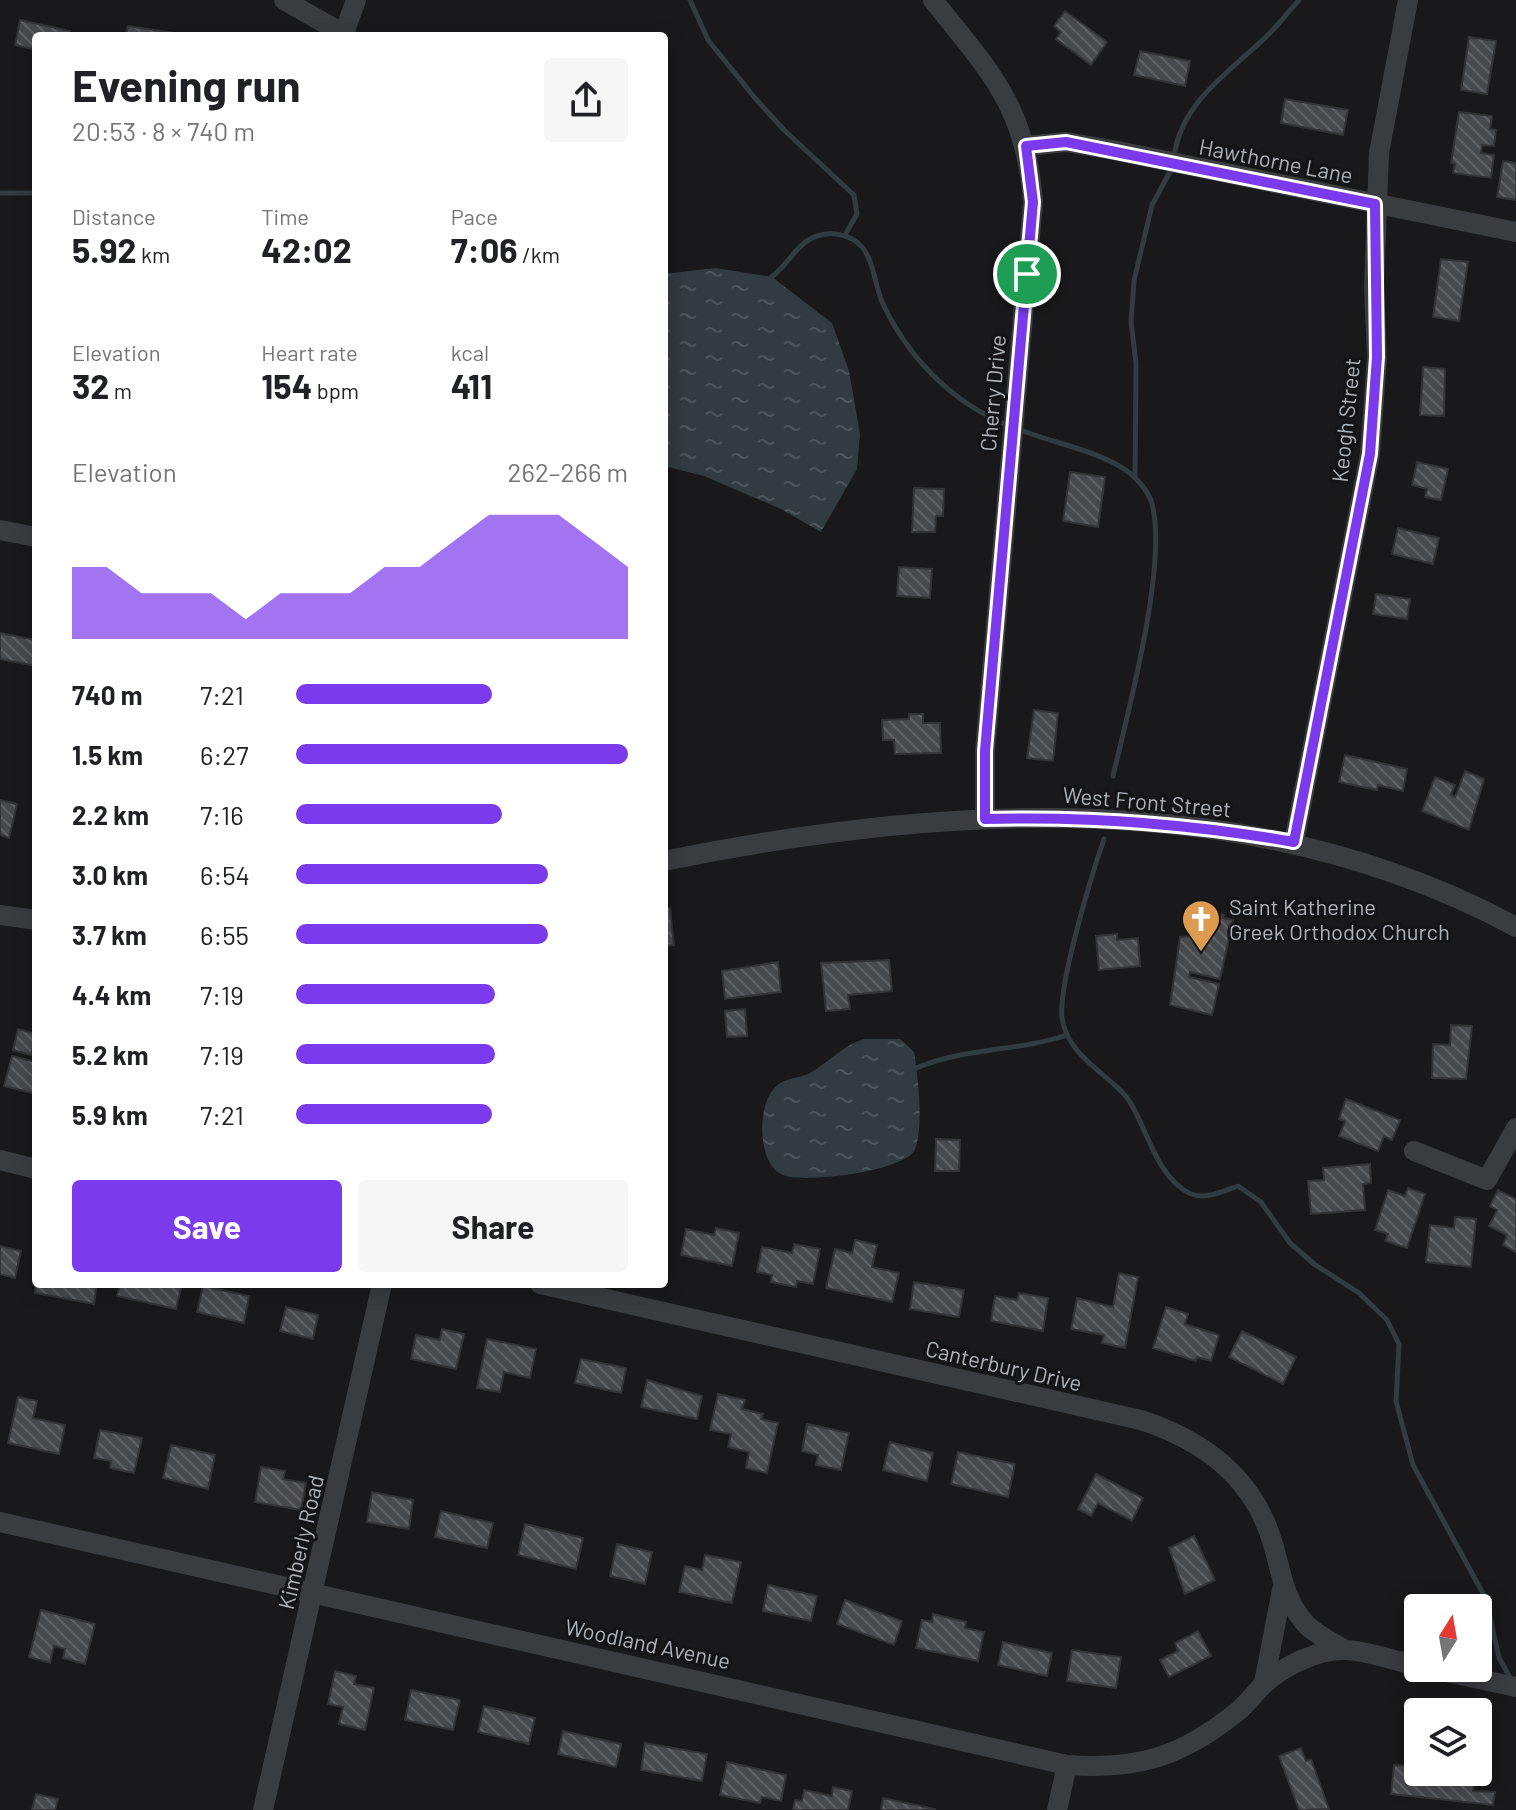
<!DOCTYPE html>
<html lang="en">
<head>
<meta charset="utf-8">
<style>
  :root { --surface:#fff; --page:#f6f6f6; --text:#202124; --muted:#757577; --accent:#7c3aed }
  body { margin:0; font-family:Barlow,sans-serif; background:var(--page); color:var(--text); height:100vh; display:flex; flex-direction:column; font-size:30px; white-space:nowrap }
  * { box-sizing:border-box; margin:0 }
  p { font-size:26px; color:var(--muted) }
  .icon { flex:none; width:44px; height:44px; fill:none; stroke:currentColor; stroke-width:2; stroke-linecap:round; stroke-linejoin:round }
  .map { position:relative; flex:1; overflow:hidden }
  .panel { position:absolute; left:32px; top:32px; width:636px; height:1256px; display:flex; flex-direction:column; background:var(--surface); border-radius:8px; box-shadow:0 4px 20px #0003 }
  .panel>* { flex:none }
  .needle { width:52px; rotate:11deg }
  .fabs { position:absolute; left:1404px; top:1594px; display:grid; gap:16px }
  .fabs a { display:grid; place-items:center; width:88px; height:88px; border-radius:8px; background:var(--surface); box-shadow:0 4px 20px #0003; font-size:40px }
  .pin { position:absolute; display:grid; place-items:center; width:68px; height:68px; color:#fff; margin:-34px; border:4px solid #fff; border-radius:50%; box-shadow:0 2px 8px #0007 }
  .round { display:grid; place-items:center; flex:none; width:84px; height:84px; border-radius:8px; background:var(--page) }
  .head { display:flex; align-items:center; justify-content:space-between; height:136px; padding:0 40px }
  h1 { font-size:44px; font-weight:700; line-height:60px }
  .figures { display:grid; grid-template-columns:repeat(3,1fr); gap:12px; height:136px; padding:8px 40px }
  .figures div { display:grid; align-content:center }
  .figures b { font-size:34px; font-weight:700 }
  .figures small { font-size:22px; font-weight:400 }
  .figures p { font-size:22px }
  .chart { height:224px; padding:16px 40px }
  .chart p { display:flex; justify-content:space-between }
  .chart svg { width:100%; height:144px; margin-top:8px; fill:var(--accent); opacity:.7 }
  .button { display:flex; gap:16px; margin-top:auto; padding:16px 40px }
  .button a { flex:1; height:92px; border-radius:8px; background:var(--accent); color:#fff; font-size:32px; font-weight:700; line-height:92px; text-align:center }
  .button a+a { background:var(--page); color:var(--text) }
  ul { padding:0 40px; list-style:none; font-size:26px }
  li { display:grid; grid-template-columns:128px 96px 1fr; align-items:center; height:60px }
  li i { height:20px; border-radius:10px; background:var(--accent) }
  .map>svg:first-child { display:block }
</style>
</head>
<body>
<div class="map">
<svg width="1516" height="1810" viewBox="0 0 1516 1810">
  <defs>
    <pattern id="water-ripples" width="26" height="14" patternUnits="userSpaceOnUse" patternTransform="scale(2)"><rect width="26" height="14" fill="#323b3f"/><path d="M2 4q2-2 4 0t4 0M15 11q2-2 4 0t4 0" fill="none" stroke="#4d5559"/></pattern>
    <pattern id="building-back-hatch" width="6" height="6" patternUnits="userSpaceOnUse" patternTransform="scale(2)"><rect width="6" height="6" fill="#48494d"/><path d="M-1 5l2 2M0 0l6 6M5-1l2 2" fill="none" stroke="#606165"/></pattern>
  </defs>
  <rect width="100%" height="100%" fill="#19191b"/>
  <g fill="url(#water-ripples)">
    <polygon points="716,268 772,277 832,323 849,371 860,434 857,469 821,532 781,509 704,476 664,466 664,274"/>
    <path d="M864,1039H900L914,1052C918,1077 924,1126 915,1149C907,1171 804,1184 783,1175C756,1164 756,1099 779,1084C787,1078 799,1078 808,1074C829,1063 840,1047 864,1039Z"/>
  </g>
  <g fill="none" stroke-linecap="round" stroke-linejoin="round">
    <g stroke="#323b3f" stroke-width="5">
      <polyline points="690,0 708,40 755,98 784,130 854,195 857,214 845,235"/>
      <path d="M1174,158C1180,101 1233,70 1270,33C1280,23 1289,11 1299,0"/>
      <polyline points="0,193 36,193"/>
      <path d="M767,280C786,270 795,243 817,236C832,231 852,235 862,247C874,261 875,287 883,304C909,359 953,403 1009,426"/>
      <path d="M1018,429C1049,442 1100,451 1127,471C1137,478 1149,492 1152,504C1168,565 1128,712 1113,776"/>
      <polyline points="1135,478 1136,363 1131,322 1134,281 1152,205 1172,168"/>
      <path d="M1104,839C1092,874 1058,985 1062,1018C1067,1053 1101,1070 1123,1093C1145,1116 1153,1177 1191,1194C1206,1200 1223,1191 1238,1186L1261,1202L1290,1243L1314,1264L1359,1293L1387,1320L1399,1344L1396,1401L1413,1465L1486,1599L1499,1658L1511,1679"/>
      <path d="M914,1069C964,1047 1017,1052 1067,1035"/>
    </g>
  </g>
  <g fill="url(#building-back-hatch)" stroke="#333336" stroke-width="2">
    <polygon points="1065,11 1107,42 1091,65 1056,39 1061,32 1054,26"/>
    <polygon points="20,20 70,31 69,36 36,36 36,50 15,45"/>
    <polygon points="128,26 182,34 182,36 126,36"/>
    <polygon points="1469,37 1496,41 1487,94 1461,90"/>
    <polygon points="1140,51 1190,61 1185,86 1134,75"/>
    <polygon points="1285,99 1348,110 1343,135 1281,123"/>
    <polygon points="1459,112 1492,116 1490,129 1496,130 1494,146 1482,145 1481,153 1494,155 1491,178 1453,173 1455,164 1451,163"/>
    <polygon points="1503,161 1516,163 1516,200 1497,197"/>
    <polygon points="1441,259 1468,262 1459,321 1433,317"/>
    <polygon points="1423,367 1445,369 1444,416 1420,415"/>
    <polygon points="1417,462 1448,469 1441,500 1425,497 1427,489 1412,485"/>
    <polygon points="1070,472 1105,477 1098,527 1063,521"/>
    <polygon points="914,488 944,489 943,516 936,516 935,532 912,532"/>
    <polygon points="1398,528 1439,538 1433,564 1392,554"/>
    <polygon points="899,567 932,569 930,598 897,596"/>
    <polygon points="1376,594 1410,599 1407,619 1373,614"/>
    <polygon points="0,633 36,640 36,666 0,659"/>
    <polygon points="1034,710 1058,713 1053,761 1027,758"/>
    <polygon points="909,714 923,714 923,723 940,723 941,753 895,754 894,740 883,740 882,720 909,719"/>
    <polygon points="1345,755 1407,769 1403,791 1378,785 1377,790 1339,782"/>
    <polygon points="1465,771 1484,779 1469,830 1422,811 1435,777 1455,785 1451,795 1455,797"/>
    <polygon points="0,800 17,804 9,838 0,835"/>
    <polygon points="664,908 670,908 674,945 664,946"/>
    <polygon points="1201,912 1224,915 1223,918 1233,920 1220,979 1190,972 1189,977 1219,984 1212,1015 1170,1005 1180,937 1195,936"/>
    <polygon points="1117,934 1117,940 1138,938 1140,966 1099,970 1096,936"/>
    <polygon points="889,960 892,991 848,995 850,1009 826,1011 821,963"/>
    <polygon points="778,962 781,992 725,999 722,971"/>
    <polygon points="745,1009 747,1036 727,1037 725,1011"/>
    <polygon points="1451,1025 1472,1026 1466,1079 1432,1078 1433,1044 1450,1045"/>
    <polygon points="18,1029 36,1034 31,1055 13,1050"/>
    <polygon points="12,1056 36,1062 36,1094 4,1086"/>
    <polygon points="1346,1099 1400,1120 1392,1140 1384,1136 1378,1151 1339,1136 1345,1121 1339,1119"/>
    <polygon points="936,1139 960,1140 959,1171 935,1171"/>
    <polygon points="1370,1164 1371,1183 1363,1184 1365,1210 1311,1214 1308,1181 1324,1180 1323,1168"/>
    <polygon points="1408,1188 1425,1194 1407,1248 1385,1241 1388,1234 1375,1230 1388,1190 1405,1196"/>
    <polygon points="1498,1190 1516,1199 1516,1252 1503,1245 1507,1235 1489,1226 1497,1210 1490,1206"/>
    <polygon points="1455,1217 1476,1219 1471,1267 1426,1262 1430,1225 1454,1228"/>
    <polygon points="716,1228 739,1233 732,1266 681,1255 686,1229 714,1235"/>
    <polygon points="855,1240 877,1245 872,1267 899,1273 892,1302 826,1288 835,1249 852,1253"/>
    <polygon points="794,1244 820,1249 813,1284 797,1281 796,1287 771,1282 772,1275 757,1272 762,1247 792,1253"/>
    <polygon points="0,1246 21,1251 15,1278 0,1274"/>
    <polygon points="1119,1273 1138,1277 1125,1348 1102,1343 1104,1335 1071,1329 1077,1298 1113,1307"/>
    <polygon points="914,1282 964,1290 959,1317 910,1309"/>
    <polygon points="36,1284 97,1284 94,1304 35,1293"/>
    <polygon points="120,1284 182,1284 176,1309 117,1296"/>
    <polygon points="203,1286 249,1296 244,1323 197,1312"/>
    <polygon points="1019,1293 1048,1298 1043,1331 991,1321 995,1296 1017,1300"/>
    <polygon points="286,1307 318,1315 313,1339 280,1331"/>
    <polygon points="1166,1307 1188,1314 1185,1324 1219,1335 1211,1361 1197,1357 1196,1361 1153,1348"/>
    <polygon points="442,1329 464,1334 456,1369 411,1359 416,1335 440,1340"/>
    <polygon points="1242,1331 1296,1357 1283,1384 1229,1357"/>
    <polygon points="487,1339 536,1349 530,1378 504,1372 500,1392 477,1388"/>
    <polygon points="581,1359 626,1368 621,1393 575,1383"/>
    <polygon points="647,1380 702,1396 697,1419 641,1407"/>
    <polygon points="718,1394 745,1400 742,1409 763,1414 761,1419 778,1423 767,1473 746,1468 749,1452 728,1447 731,1434 710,1430"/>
    <polygon points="18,1397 37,1401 33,1418 65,1425 59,1454 8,1443"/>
    <polygon points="807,1424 849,1433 841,1470 816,1465 818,1455 802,1451"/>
    <polygon points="100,1430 142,1438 134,1473 110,1468 111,1461 94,1458"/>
    <polygon points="890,1442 933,1453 927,1481 883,1470"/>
    <polygon points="171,1445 215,1455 208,1489 163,1478"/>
    <polygon points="958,1452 1015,1464 1008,1497 951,1484"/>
    <polygon points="261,1467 285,1471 283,1479 306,1483 301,1510 255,1502"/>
    <polygon points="1096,1474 1143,1498 1132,1521 1098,1503 1091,1516 1078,1509"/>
    <polygon points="372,1492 413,1500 409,1529 367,1522"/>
    <polygon points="441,1511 493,1523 487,1548 435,1537"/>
    <polygon points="525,1524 583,1538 576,1569 518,1555"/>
    <polygon points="1194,1536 1215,1580 1185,1594 1169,1548"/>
    <polygon points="617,1544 652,1552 645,1584 610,1576"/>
    <polygon points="705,1555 741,1562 732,1603 679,1592 685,1566 702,1570"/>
    <polygon points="768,1585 817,1596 811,1621 763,1611"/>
    <polygon points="845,1600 902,1621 894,1645 837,1624"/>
    <polygon points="41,1610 95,1624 85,1664 63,1658 65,1649 54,1646 50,1663 29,1657"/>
    <polygon points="933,1614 966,1622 965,1628 984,1632 978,1661 916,1648 922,1620 932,1622"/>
    <polygon points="1198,1631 1211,1656 1169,1677 1160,1660 1178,1651 1175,1643"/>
    <polygon points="1003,1642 1052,1653 1047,1676 998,1665"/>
    <polygon points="1072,1650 1121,1657 1116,1688 1067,1681"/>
    <polygon points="335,1671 356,1676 354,1684 374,1688 365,1730 339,1724 343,1707 328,1704"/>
    <polygon points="411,1690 460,1700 453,1730 405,1720"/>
    <polygon points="484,1706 535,1718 529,1744 478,1732"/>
    <polygon points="563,1731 621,1744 616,1767 558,1754"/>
    <polygon points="645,1743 707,1754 702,1781 641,1770"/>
    <polygon points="1301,1748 1306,1761 1311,1759 1329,1809 1299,1810 1279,1756"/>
    <polygon points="727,1762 786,1775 781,1801 762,1797 760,1803 720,1795"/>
    <polygon points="1394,1765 1418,1767 1418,1772 1475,1774 1473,1791 1495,1792 1493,1805 1391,1794"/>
    <polygon points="833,1787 852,1791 848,1810 793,1810 795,1800 802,1801 804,1790 832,1796"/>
    <polygon points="36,1794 58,1799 55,1810 32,1810"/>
    <polygon points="883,1798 935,1809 935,1810 881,1810"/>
  </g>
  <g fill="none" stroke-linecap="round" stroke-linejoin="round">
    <g stroke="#3a3c3f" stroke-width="20">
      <polyline points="284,0 347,36"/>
      <path d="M933,0C990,72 1026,106 1033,202L985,751V819"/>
      <polyline points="344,33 356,0"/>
      <polyline points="1026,146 1066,142 1113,150 1516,232"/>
      <polyline points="0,530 36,537"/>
      <polyline points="1294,842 1370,454 1377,357 1374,288 1379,153 1408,0"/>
      <path d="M664,861C948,803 1253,785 1516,927"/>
      <polyline points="0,915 36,920"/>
      <polyline points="1414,1151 1487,1180 1516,1128"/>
      <polyline points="0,1160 36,1169"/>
      <path d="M540,1284L1141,1420C1205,1441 1254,1478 1273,1544C1282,1574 1283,1597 1304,1622C1314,1634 1332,1642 1345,1650"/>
      <path d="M0,1522L1067,1765C1138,1770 1181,1757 1237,1712C1247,1704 1254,1694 1263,1685C1283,1666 1318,1649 1346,1650C1369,1651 1395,1661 1418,1666"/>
      <polyline points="1428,1668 1516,1687"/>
      <polyline points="1264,1683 1282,1590"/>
      <polyline points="263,1810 382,1284"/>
      <polyline points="1057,1810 1067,1765"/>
    </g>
  </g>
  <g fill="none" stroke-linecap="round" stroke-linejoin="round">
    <g stroke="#fff" stroke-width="16">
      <path id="route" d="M1066,142L1375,204L1377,357L1370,454L1294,842C1192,824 1089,816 985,819V751L1033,202L1026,146Z"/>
    </g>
    <use href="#route" stroke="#7c3aed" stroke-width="10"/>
  </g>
  <defs>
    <g id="church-pin" transform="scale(2)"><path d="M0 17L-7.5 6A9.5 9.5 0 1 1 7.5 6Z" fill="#dd9b4f" stroke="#141416"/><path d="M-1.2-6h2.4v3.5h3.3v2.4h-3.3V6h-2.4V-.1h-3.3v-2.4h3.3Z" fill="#fff"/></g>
  </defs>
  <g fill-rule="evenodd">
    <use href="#church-pin" x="1201" y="919"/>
  </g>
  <g text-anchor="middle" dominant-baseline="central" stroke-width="6" stroke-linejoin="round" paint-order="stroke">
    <g font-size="22" fill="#adb2b9" stroke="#141416">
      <text transform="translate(1276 160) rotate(11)">Hawthorne Lane</text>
      <text transform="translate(992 393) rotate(-85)">Cherry Drive</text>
      <text transform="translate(1345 420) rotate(-84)">Keogh Street</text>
      <text transform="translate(1147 801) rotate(5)">West Front Street</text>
      <text transform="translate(1004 1365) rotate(13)">Canterbury Drive</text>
      <text transform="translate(300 1542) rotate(-77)">Kimberly Road</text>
      <text transform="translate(648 1643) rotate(12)">Woodland Avenue</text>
    </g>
    <g font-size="22" fill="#adb2b9" stroke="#141416" text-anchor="start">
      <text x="1229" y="906">Saint Katherine<tspan x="1229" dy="25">Greek Orthodox Church</tspan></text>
    </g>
  </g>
</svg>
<div class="fabs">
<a><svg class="needle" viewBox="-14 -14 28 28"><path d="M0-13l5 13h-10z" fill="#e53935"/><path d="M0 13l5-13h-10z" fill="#757577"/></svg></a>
<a><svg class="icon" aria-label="layers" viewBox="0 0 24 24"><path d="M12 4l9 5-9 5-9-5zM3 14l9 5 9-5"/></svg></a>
</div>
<div class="pin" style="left:1027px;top:274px;background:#1e9e55"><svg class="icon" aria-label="arrive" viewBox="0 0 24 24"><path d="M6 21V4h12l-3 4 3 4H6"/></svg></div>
<section class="panel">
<div class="head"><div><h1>Evening run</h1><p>20:53 · 8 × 740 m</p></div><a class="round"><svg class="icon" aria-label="share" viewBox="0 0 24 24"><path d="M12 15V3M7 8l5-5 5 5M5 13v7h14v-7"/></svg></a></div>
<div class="figures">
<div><p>Distance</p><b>5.92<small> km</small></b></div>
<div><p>Time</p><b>42:02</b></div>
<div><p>Pace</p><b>7:06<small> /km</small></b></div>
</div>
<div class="figures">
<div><p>Elevation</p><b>32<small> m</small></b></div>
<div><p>Heart rate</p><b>154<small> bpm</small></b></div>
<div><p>kcal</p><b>411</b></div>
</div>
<div class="chart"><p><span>Elevation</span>262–266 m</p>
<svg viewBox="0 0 160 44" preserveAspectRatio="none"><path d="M0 44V22L10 22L20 30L30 30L40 30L50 38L60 30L70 30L80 30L90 22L100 22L110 14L120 6L130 6L140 6L150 14L160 22V44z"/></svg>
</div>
<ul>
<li><b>740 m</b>7:21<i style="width:59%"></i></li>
<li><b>1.5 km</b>6:27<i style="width:100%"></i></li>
<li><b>2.2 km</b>7:16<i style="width:62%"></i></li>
<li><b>3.0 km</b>6:54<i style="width:76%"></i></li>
<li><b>3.7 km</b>6:55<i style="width:76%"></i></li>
<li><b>4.4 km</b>7:19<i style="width:60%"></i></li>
<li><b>5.2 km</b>7:19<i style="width:60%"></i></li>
<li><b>5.9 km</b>7:21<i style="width:59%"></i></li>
</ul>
<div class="button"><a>Save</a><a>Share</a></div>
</section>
</div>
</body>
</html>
